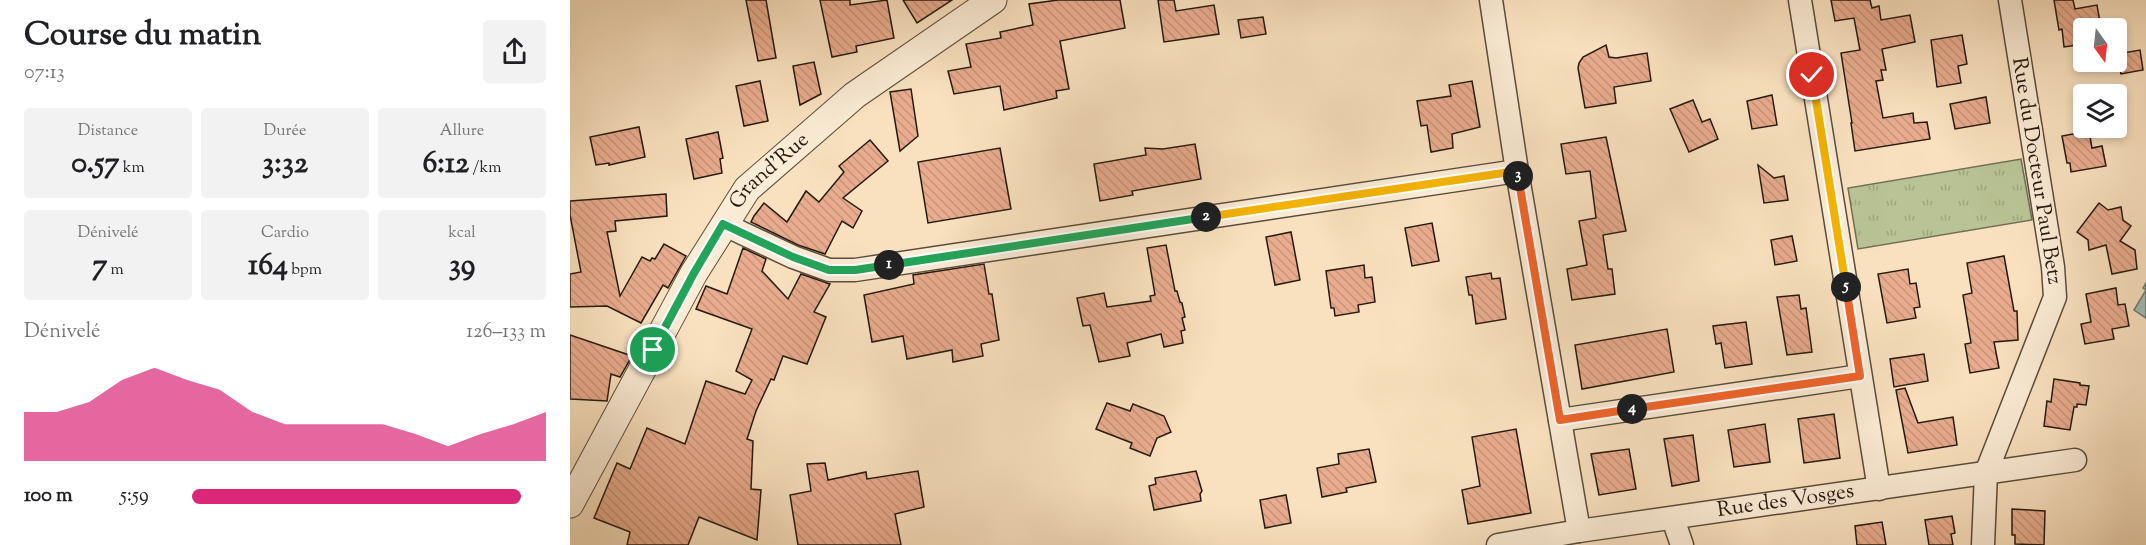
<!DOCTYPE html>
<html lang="fr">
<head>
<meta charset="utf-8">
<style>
  :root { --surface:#fff; --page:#f2f2f2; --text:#202124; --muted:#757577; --accent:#db2777 }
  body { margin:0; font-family:"Sorts Mill Goudy",serif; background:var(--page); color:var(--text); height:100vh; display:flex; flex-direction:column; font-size:22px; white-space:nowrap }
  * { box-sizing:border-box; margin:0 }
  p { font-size:20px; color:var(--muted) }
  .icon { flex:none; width:33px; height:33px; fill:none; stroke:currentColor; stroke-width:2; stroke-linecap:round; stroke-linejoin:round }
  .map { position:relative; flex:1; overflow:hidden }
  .drawer { display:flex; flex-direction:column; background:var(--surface); width:570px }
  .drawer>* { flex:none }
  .needle { width:39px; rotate:165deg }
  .controls { position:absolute; left:1503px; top:18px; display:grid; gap:12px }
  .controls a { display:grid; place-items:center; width:54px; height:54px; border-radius:6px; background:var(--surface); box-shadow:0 3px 9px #0003; font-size:30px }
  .pin { position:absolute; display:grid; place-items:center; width:51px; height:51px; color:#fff; margin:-26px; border:3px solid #fff; border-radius:50%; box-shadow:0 2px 6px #0007 }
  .km { position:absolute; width:30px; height:30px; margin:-15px; border-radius:50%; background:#222; color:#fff; font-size:16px; line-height:30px; text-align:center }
  .round { display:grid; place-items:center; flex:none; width:63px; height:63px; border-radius:6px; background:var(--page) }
  .summary { display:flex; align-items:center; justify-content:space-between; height:102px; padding:0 24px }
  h1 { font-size:33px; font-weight:700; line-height:45px }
  .figures { display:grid; grid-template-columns:repeat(3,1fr); gap:9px; height:102px; padding:6px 24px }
  .figures div { display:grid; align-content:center; border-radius:6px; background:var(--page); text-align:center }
  .figures b { font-size:30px; font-weight:700 }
  .figures small { font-size:16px; font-weight:400 }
  .figures p { font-size:16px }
  .chart { height:168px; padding:12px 24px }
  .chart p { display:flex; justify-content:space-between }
  .chart svg { width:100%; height:108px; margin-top:6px; fill:var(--accent); opacity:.7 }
  ul { padding:0 24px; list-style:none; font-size:20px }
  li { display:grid; grid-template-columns:96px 72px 1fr; align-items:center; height:45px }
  li i { height:15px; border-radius:8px; background:var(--accent) }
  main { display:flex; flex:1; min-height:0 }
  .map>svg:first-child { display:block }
</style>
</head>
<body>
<main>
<section class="drawer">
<div class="summary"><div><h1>Course du matin</h1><p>07:13</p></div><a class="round"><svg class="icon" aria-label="share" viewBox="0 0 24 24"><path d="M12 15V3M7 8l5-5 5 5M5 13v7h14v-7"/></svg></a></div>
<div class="figures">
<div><p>Distance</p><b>0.57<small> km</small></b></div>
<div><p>Durée</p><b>3:32</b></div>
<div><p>Allure</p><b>6:12<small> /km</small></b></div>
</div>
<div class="figures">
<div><p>Dénivelé</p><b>7<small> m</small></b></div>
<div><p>Cardio</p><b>164<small> bpm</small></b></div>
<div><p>kcal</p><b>39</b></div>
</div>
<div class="chart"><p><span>Dénivelé</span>126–133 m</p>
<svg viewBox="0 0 160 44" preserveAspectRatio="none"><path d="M0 44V24L10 24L20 20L30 11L40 6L50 11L60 15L70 24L80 29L90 29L100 29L110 29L120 33L130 38L140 33L150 29L160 24V44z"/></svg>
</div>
<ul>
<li><b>100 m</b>5:59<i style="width:93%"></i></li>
</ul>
</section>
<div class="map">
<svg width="1576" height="545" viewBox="0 0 1576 545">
  <defs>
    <pattern id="grass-tufts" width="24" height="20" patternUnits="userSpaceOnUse" patternTransform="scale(1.5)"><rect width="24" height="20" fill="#b9c395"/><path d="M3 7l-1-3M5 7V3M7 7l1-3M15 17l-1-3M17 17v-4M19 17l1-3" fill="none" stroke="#9fa77f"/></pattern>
    <pattern id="building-back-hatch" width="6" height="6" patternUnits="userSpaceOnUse" patternTransform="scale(1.5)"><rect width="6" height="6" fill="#e9ac8e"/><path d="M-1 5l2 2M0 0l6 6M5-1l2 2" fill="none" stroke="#c89379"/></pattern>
  </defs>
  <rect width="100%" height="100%" fill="#f9e1bf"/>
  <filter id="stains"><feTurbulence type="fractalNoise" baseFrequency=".00333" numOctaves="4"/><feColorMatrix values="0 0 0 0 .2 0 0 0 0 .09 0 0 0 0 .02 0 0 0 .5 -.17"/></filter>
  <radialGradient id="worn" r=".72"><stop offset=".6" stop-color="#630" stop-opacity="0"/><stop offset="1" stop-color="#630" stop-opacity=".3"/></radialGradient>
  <polygon fill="url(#grass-tufts)" stroke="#6f6e52" stroke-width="1.5" points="1451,159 1462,220 1288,249 1278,188"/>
  <polygon fill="#a0bcb9" stroke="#6f7b75" stroke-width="1.5" points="1576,283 1576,318 1564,310 1576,290 1573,288"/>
  <g fill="url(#building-back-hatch)" stroke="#251a10" stroke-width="1.5">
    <polygon points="176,0 196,0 206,58 188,61"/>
    <polygon points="250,0 280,0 280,5 317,0 324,38 286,46 287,52 262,57"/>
    <polygon points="333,0 382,0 347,23"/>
    <polygon points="488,0 550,0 555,28 490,41 499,89 486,91 487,98 434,110 430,86 384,94 378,71 401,67 396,44 431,38 430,32 463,25 459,4"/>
    <polygon points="588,0 604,0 606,11 644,5 649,34 594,42"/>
    <polygon points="1261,0 1300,0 1302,8 1309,6 1311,20 1340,15 1345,42 1312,49 1316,70 1311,70 1313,80 1306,81 1313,118 1343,113 1344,123 1357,122 1360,139 1285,151 1281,123 1282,123 1271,53 1290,50 1284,18 1265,21"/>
    <polygon points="1484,0 1503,0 1505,9 1527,5 1531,28 1514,28 1514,44 1494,47 1492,29 1489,30"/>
    <polygon points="693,17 696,34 671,38 668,20"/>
    <polygon points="1392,35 1397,64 1388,66 1391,83 1367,87 1361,40"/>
    <polygon points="1036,45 1039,57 1046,58 1077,53 1081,81 1044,87 1046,103 1015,108 1008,68 1009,63 1013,57"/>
    <polygon points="1570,50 1573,70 1551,74 1547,54"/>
    <polygon points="244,62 251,94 230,105 223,66"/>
    <polygon points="190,81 198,121 174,126 166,86"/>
    <polygon points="902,81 910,127 882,134 883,148 861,152 857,125 851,126 847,101 881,96 879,85"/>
    <polygon points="341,89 348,136 330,151 320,92"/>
    <polygon points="1202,95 1207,125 1182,129 1177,101"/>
    <polygon points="1416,97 1420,123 1385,129 1380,104"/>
    <polygon points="1123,100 1132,122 1140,119 1148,139 1119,152 1100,109"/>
    <polygon points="69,127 75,157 39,165 39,163 26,165 20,137"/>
    <polygon points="1519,131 1522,148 1532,146 1536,166 1501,172 1500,163 1497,163 1492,136"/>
    <polygon points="148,132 153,158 150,159 152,173 124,179 116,139"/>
    <polygon points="1036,137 1056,231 1033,235 1038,269 1042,269 1045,294 1002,300 997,269 1017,265 1009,221 1026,218 1020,171 996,174 991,144"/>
    <polygon points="300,140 318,161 273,198 292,211 283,228 272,221 255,254 228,245 181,222 184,216 194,203 217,222 236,191 249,202 274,172 269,166"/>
    <polygon points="625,144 631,179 562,191 563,195 530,201 524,164 576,155 575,148 593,149"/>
    <polygon points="430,148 441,209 358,223 348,162"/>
    <polygon points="1188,165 1204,178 1214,176 1218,200 1194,203"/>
    <polygon points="96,194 97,216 45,221 46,231 37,232 50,296 72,257 80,261 82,258 85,259 94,244 116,256 98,288 93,285 71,323 37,306 0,307 0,274 11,272 0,215 0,201"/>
    <polygon points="1529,203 1538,210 1551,207 1553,220 1561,226 1550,241 1565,250 1567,269 1542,274 1536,245 1519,250 1518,240 1507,232"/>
    <polygon points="862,223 869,261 842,266 835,228"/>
    <polygon points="721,232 730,280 705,285 696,237"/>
    <polygon points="1222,236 1227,261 1205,265 1201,240"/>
    <polygon points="596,245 605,291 607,291 610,302 612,303 615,317 612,318 615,330 611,331 613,343 594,347 591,334 557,343 560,356 529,362 520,325 513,326 507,298 534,293 537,307 581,301 580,296 585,295 577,248"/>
    <polygon points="173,248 196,259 192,271 218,299 231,274 260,284 244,312 256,317 237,364 213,356 204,380 201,379 186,411 177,439 183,441 181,489 191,490 187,540 129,517 118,545 57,545 60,532 24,518 47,463 60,469 77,428 115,444 136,381 175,394 182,380 166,371 182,329 126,309 136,286 157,294"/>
    <polygon points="1434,256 1444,311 1447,311 1448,340 1424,342 1429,368 1400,373 1395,344 1401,343 1393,295 1402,293 1397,263"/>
    <polygon points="414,264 419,294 422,294 429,340 411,344 413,356 383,362 382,350 337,359 333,336 302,342 294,295 344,284 343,275"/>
    <polygon points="794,265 795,278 802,277 805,302 788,305 789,312 765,316 764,308 761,308 756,271"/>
    <polygon points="1338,269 1340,284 1346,283 1350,307 1344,308 1346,318 1317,323 1308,274"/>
    <polygon points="921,273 922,279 930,278 936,319 906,324 902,295 899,295 896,277"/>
    <polygon points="1546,288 1548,305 1555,304 1559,326 1542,329 1544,339 1515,344 1511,324 1521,322 1516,294"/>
    <polygon points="1229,295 1231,309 1236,308 1242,352 1217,355 1207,297"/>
    <polygon points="1176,322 1182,364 1155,368 1151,343 1146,344 1143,326"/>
    <polygon points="1097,329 1104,372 1012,389 1005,345"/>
    <polygon points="0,335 62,356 50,377 41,374 37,401 0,399"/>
    <polygon points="1354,354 1358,381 1324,387 1320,359"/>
    <polygon points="1484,379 1510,383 1510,385 1519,386 1516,405 1507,404 1507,407 1504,407 1500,430 1474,426 1477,401 1481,402"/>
    <polygon points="1335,388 1348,423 1383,417 1387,445 1338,453 1326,390"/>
    <polygon points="537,403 560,411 563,404 594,416 601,432 587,438 580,456 560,448 562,443 526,429"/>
    <polygon points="1264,414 1270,458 1234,463 1228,419"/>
    <polygon points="1195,424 1200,462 1164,467 1158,430"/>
    <polygon points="946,429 961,513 898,524 892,490 910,486 902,437"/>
    <polygon points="1123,435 1129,481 1102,486 1094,439"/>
    <polygon points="799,449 806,482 776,488 777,492 752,497 747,468 769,464 768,454"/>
    <polygon points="1059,449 1066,489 1029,495 1021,454"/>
    <polygon points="255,463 258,480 296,472 297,479 348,471 354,507 325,514 331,545 228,545 220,495 241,491 237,464"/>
    <polygon points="626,471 632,491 630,494 631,501 584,510 579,486 586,484 585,478"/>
    <polygon points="716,495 721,523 695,528 690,500"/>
    <polygon points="1442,509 1475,511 1474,545 1445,544 1445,535 1442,535"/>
    <polygon points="1382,516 1385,533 1381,534 1383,545 1359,545 1355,520"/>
    <polygon points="1312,522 1316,545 1287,545 1285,526"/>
  </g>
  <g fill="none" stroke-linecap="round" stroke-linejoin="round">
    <g stroke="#5a4c3c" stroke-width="25">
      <g id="minor">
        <polyline points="921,0 947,171 1009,531"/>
        <polyline points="1230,0 1309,489"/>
        <polyline points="153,224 223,257 259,270 285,270 947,171"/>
        <polyline points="990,420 1290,376"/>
        <polyline points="1103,519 1112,545"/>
        <path id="s1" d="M928,545L1009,531L1505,460"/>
        <polyline points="1413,545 1416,473 1485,297 1483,267 1440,0"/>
      </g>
    </g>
    <g stroke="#5a4c3c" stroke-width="29">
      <g id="tertiary">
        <path id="s2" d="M0,504L124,273L177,189L285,95L423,0"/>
      </g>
    </g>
    <use href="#minor" stroke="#fbecd5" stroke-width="22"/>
    <use href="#tertiary" stroke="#fbecd5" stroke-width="27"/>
  </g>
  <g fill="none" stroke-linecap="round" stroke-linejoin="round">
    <g stroke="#fff" stroke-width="12">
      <polyline id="split-1" points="83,350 124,273 153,224 223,257 259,270 285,270 319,265"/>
    </g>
    <g stroke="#fff" stroke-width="12">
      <polyline id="split-2" points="319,265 636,217"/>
    </g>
    <g stroke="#fff" stroke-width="12">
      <polyline id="split-3" points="636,217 947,171 948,176"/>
    </g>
    <g stroke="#fff" stroke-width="12">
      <polyline id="split-4" points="948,176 990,420 1062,409"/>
    </g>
    <g stroke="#fff" stroke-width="12">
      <polyline id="split-5" points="1062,409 1290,376 1276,287"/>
    </g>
    <g stroke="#fff" stroke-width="12">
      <polyline id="split-6" points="1242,75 1276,287"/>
    </g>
    <use href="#split-1" stroke="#22a559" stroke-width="8"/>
    <use href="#split-2" stroke="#22a559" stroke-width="8"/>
    <use href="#split-3" stroke="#f5b400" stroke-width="8"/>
    <use href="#split-4" stroke="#f0652b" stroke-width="8"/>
    <use href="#split-5" stroke="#f0652b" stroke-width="8"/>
    <use href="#split-6" stroke="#f5b400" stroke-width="8"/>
  </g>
  <g text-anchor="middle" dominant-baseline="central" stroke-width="4.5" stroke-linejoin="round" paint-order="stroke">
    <g font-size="21" fill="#251a10" stroke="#fbecd5">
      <text transform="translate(1466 171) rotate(81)">Rue du Docteur Paul Betz</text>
      <text stroke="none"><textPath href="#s2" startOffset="390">Grand'Rue</textPath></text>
      <text stroke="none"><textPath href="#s1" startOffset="291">Rue des Vosges</textPath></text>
    </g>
  </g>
  <rect width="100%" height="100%" filter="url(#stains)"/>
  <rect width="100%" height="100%" fill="url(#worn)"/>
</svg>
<div class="controls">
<a><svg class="needle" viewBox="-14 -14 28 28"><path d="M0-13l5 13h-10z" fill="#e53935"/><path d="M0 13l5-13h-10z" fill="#757577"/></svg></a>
<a><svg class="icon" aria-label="layers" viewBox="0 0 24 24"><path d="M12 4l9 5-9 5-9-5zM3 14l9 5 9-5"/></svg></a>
</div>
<div class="pin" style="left:83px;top:350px;background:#1e9e55"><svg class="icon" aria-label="arrive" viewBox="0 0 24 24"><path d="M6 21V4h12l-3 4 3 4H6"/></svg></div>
<div class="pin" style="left:1242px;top:75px;background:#d93025"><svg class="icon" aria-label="check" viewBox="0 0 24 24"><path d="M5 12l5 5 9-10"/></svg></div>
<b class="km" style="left:319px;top:265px">1</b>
<b class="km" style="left:636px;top:217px">2</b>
<b class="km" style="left:948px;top:176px">3</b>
<b class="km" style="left:1062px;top:409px">4</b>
<b class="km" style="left:1276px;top:287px">5</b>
</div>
</main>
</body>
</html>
